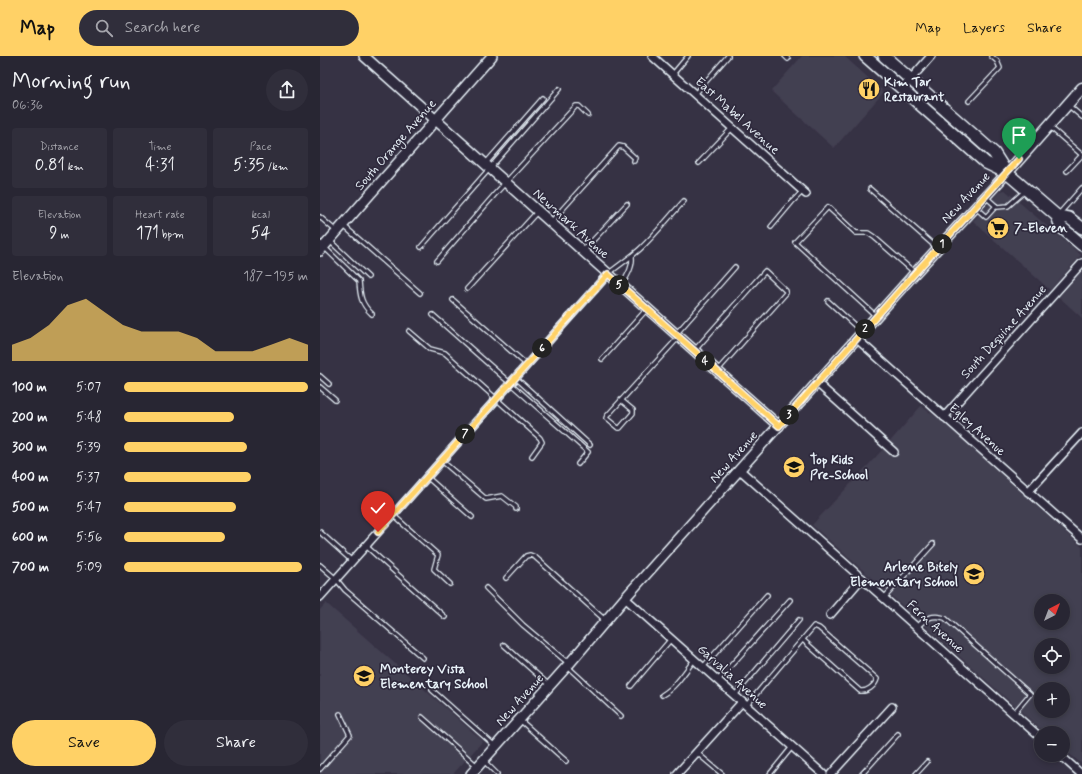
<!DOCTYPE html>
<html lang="en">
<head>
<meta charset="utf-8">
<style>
  :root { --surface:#282633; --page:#302e3b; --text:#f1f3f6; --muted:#a5a5ac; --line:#44434e; --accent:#ffd166 }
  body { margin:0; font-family:Mynerve,sans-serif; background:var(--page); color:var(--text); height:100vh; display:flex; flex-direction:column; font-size:15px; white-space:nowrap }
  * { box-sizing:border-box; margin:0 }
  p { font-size:13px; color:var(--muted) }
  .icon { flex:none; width:22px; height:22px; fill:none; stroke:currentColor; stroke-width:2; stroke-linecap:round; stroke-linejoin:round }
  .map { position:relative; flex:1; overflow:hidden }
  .side { display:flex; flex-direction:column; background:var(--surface); width:320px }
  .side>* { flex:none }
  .needle { width:26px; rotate:42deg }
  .tools { position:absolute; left:714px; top:538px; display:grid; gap:8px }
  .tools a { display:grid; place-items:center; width:36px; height:36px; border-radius:50%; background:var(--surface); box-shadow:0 2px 6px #0003,0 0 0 1px var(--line); font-size:20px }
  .pin { position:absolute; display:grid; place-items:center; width:34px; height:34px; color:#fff; margin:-41px -17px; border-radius:50% 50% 50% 0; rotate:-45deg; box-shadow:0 0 4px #0007 }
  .pin .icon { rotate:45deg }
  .km { position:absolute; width:20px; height:20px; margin:-10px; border-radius:50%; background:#222; color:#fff; font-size:11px; line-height:20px; text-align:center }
  .round { display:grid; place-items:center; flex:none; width:42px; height:42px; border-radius:21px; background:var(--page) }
  .overview { display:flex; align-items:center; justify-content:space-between; height:68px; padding:0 12px }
  h1 { font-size:22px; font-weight:600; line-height:30px }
  .metrics { display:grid; grid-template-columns:repeat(3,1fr); gap:6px; height:68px; padding:4px 12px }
  .metrics div { display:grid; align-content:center; border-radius:4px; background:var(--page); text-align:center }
  .metrics b { font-size:17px; font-weight:600 }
  .metrics small { font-size:11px; font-weight:400 }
  .metrics p { font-size:11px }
  .chart { height:112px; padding:8px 12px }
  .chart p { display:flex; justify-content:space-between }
  .chart svg { width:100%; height:72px; margin-top:4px; fill:var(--accent); opacity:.7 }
  .primary-button { display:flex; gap:8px; margin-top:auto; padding:8px 12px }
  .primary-button a { flex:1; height:46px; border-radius:24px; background:var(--accent); color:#111; font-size:16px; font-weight:600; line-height:46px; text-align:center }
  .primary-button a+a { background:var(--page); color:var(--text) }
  ul { padding:0 12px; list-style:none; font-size:13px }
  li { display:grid; grid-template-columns:64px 48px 1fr; align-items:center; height:30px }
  li i { height:10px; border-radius:5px; background:var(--accent) }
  header { display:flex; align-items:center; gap:24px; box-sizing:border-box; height:56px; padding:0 20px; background:var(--accent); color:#111 }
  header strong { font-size:19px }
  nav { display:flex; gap:22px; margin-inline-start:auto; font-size:14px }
  .search { width:280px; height:36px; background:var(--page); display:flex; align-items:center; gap:10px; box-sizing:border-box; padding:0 14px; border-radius:22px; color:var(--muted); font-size:15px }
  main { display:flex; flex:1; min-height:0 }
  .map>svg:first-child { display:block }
</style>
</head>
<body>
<header>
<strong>Map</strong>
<div class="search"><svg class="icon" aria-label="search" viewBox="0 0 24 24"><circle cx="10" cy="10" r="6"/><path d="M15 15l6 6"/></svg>Search here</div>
<nav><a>Map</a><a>Layers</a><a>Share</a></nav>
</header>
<main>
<section class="side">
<div class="overview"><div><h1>Morning run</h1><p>06:36</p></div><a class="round"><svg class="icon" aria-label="share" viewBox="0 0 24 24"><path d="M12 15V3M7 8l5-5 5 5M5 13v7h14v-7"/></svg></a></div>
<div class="metrics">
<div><p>Distance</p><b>0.81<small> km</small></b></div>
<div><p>Time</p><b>4:31</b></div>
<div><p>Pace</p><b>5:35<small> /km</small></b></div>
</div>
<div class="metrics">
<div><p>Elevation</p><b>9<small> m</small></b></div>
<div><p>Heart rate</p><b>171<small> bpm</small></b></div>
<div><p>kcal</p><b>54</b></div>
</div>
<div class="chart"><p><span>Elevation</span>187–195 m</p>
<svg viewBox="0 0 160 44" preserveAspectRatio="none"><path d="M0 44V34L10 30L20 22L30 10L40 6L50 14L60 22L70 26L80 26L90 26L100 30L110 38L120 38L130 38L140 34L150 30L160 34V44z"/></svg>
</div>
<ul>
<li><b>100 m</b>5:07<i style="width:100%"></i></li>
<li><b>200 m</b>5:48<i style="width:60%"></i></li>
<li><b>300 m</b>5:39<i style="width:67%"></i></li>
<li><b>400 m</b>5:37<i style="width:69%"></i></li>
<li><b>500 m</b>5:47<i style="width:61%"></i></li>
<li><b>600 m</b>5:56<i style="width:55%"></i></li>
<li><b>700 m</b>5:09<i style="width:97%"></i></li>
</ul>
<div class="primary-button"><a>Save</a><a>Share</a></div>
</section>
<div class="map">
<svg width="762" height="718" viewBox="0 0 762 718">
  <rect width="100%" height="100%" fill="#363244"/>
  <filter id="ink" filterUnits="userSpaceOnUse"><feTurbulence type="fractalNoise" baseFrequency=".025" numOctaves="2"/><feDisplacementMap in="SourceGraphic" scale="8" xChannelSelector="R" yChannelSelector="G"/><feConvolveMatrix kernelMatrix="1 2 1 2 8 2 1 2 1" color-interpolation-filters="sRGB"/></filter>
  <g filter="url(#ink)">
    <g fill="#433f51" fill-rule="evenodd">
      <polygon points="482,0 524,0 564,36 514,92 451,35"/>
      <polygon points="685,134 761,199 730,234 653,165 680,135"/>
      <polygon points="762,215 762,262 739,241"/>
      <path d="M601,350L623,366L762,491V708L743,693V677H725L492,469L567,389ZM721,545H743V567H721ZM721,589H743V611H721ZM721,633H743V655H721Z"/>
      <polygon points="6,547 163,685 133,718 0,718 0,554"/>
    </g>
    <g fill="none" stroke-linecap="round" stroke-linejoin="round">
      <g stroke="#e8f1f8" stroke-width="6">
        <g id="service">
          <polyline points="465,0 468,3"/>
          <polyline points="353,18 368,0"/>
          <polyline points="375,38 408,0"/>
          <polyline points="649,45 680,12 677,5 671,0"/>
          <polyline points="748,49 762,61"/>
          <polyline points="730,71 762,99"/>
          <polyline points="166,107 223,42"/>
          <polyline points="379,107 412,72"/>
          <polyline points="747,115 762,99"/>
          <polyline points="550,133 617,192"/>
          <polyline points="666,141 677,151 688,150 705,135"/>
          <polyline points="656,152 666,161 676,150"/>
          <polyline points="739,158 762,132"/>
          <polyline points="0,161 16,175"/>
          <polyline points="231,166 299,90 303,91 315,102 314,105"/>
          <polyline points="24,170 100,237"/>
          <polyline points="451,171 472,146 483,135"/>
          <polyline points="10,185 48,221"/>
          <path d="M0,187L39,225C40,240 41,248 52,258"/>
          <polyline points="101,191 239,33"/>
          <polyline points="263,195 307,148"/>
          <polyline points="117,205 176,137 256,50 259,50 268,59"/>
          <path d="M288,218C299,209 310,202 320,193C336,178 349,161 364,145"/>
          <path d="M302,229C307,220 313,211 312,201"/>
          <polyline points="147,233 217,156"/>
          <polyline points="133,244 207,309"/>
          <polyline points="508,245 542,276"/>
          <polyline points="113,259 268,396 258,408"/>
          <polyline points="556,260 475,186 508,151 536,177 548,177 554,181 594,216"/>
          <polyline points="89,275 110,293 125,297 220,382 222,386 212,400"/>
          <polyline points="356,278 415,211"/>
          <polyline points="374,295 445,215 466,235 466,237 397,315"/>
          <polyline points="282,303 327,253"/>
          <polyline points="0,320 9,328"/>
          <polyline points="196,322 270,389"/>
          <polyline points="0,331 15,344"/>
          <polyline points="301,344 313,354 313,357 300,372 298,372 286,362 287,360 358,282"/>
          <polyline points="122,405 166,443 182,440 196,451 196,453"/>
          <polyline points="107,421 152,461"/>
          <polyline points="73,459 118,499 114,513 130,528"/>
          <polyline points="0,476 32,505"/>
          <polyline points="46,490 125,561"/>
          <polyline points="0,509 16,523 25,534 103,602"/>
          <polyline points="186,522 206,500 210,499 215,501 285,564"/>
          <polyline points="166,532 203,569 248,607"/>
          <polyline points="564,542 613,488"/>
          <path d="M597,571C606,562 612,558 625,562L710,638L694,657"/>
          <polyline points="184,589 229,629"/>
          <polyline points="248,611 301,660"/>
          <polyline points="383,611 447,539"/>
          <polyline points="398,624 470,544"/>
          <polyline points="311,630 351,583"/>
          <polyline points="112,634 175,690"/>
          <path d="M342,639C356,631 365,616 374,604"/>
          <polyline points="415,639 479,564"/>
          <path d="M426,650L494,570L499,572L557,623C555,630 547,636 540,635L483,584"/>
          <polyline points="102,661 157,710"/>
          <polyline points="200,664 246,705"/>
          <polyline points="376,696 402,718"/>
          <polyline points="164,705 177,718"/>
          <polyline points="0,713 29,680 30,679 20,658"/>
          <polyline points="450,718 472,691"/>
          <polyline points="542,718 578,678"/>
          <polyline points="596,718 607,706"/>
        </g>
      </g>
      <g stroke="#e8f1f8" stroke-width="10">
        <g id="minor">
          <polyline points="332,0 486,138"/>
          <polyline points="582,33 611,0"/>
          <polyline points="537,283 762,483"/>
          <polyline points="497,327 574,396"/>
          <polyline points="624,361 762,207"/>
          <polyline points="420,414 721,682"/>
          <polyline points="708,436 762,377"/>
          <polyline points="0,541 288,218"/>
          <polyline points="305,542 503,718"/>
          <polyline points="510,559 542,522"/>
          <polyline points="740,699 761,718"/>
          <polyline points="357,718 422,646"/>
          <polyline points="511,718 572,651"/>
        </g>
      </g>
      <g stroke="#e8f1f8" stroke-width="12">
        <g id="tertiary">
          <polyline points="44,0 459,370"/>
          <polyline points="0,195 172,0"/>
          <polyline points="151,718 249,608 305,542 595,217 687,117"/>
        </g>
      </g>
      <g stroke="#e8f1f8" stroke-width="13">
        <polyline id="secondary" points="687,117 762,32"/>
      </g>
      <g stroke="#e8f1f8" stroke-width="14">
        <g id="primary">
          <polyline points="545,0 666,107 687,117 730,154 737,160 741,171 762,189"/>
          <polyline points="564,0 674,97 686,116"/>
          <polyline points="737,160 749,162 762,172"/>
        </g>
      </g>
      <use href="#service" stroke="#2f2a3d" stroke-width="3.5"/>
      <use href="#minor" stroke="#2f2a3d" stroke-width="7"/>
      <use href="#tertiary" stroke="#2f2a3d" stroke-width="9"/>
      <use href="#secondary" stroke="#2f2a3d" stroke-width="10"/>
      <use href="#primary" stroke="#2f2a3d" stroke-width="11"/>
    </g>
  </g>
  <g fill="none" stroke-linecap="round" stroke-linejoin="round" filter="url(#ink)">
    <g stroke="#fff" stroke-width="8">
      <polyline id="route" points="58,476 288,218 459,370 595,217 699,103"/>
    </g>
    <use href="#route" stroke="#ffd166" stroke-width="5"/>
  </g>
  <defs>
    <g id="restaurant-disc" transform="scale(1.15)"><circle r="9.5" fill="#ffd166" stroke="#2f2a3d"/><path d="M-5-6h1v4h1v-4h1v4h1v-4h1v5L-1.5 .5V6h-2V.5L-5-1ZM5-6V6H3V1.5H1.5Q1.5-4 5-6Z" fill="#111"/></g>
    <g id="supermarket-disc" transform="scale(1.15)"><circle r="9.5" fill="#ffd166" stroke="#2f2a3d"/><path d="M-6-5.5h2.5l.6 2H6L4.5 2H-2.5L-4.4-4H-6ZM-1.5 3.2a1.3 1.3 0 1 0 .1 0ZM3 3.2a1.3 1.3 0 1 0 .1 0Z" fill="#111"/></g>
    <g id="school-disc" transform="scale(1.15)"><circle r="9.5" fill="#ffd166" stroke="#2f2a3d"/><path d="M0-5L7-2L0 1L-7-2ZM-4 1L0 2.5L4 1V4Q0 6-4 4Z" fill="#111"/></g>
  </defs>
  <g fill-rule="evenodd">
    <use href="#restaurant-disc" x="549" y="33"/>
    <use href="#supermarket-disc" x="678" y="172"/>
    <use href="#school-disc" x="474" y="411"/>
    <use href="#school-disc" x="654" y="518"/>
    <use href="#school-disc" x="44" y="620"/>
  </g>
  <g text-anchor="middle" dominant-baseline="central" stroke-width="3.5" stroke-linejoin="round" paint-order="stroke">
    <g font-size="13" font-weight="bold" fill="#e8f1f8" stroke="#2f2a3d" text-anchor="start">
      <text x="564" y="26">Kim Tar<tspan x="564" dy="15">Restaurant</tspan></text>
      <text x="694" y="172">7-Eleven</text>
      <text x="490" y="404">Top Kids<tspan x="490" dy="15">Pre-School</tspan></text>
      <text x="638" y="511" text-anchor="end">Arlene Bitely<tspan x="638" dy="15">Elementary School</tspan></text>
      <text x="60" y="613">Monterey Vista<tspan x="60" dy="15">Elementary School</tspan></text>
    </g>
    <g font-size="13" fill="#e8f1f8" stroke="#2f2a3d">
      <text transform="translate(417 60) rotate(42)">East Mabel Avenue</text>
      <text transform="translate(76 89) rotate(-49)">South Orange Avenue</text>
      <text transform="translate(646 142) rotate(-47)">New Avenue</text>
      <text transform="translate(251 168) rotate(42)">Newmark Avenue</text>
      <text transform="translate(684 276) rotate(-48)">South Dequine Avenue</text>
      <text transform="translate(657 374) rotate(42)">Egley Avenue</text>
      <text transform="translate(414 401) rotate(-48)">New Avenue</text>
      <text transform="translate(615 571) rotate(42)">Fern Avenue</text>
      <text transform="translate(412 621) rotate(42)">Garvalia Avenue</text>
      <text transform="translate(200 644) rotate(-48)">New Avenue</text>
    </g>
  </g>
</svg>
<div class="tools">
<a><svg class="needle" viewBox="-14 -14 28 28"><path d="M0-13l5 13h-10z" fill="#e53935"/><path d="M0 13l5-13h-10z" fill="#a5a5ac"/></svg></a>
<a><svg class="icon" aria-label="locate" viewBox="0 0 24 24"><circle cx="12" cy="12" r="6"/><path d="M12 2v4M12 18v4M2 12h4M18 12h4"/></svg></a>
<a>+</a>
<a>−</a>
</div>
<div class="pin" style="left:699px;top:103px;background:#1e9e55"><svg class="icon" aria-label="arrive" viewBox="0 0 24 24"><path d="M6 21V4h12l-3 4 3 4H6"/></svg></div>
<div class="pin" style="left:58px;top:476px;background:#d93025"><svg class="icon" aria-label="check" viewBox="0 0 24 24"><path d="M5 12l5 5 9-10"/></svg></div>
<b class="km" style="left:622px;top:188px">1</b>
<b class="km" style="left:545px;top:273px">2</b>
<b class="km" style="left:469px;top:359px">3</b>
<b class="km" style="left:385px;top:305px">4</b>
<b class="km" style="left:299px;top:229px">5</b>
<b class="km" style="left:222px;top:292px">6</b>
<b class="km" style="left:145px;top:378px">7</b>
</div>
</main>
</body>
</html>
